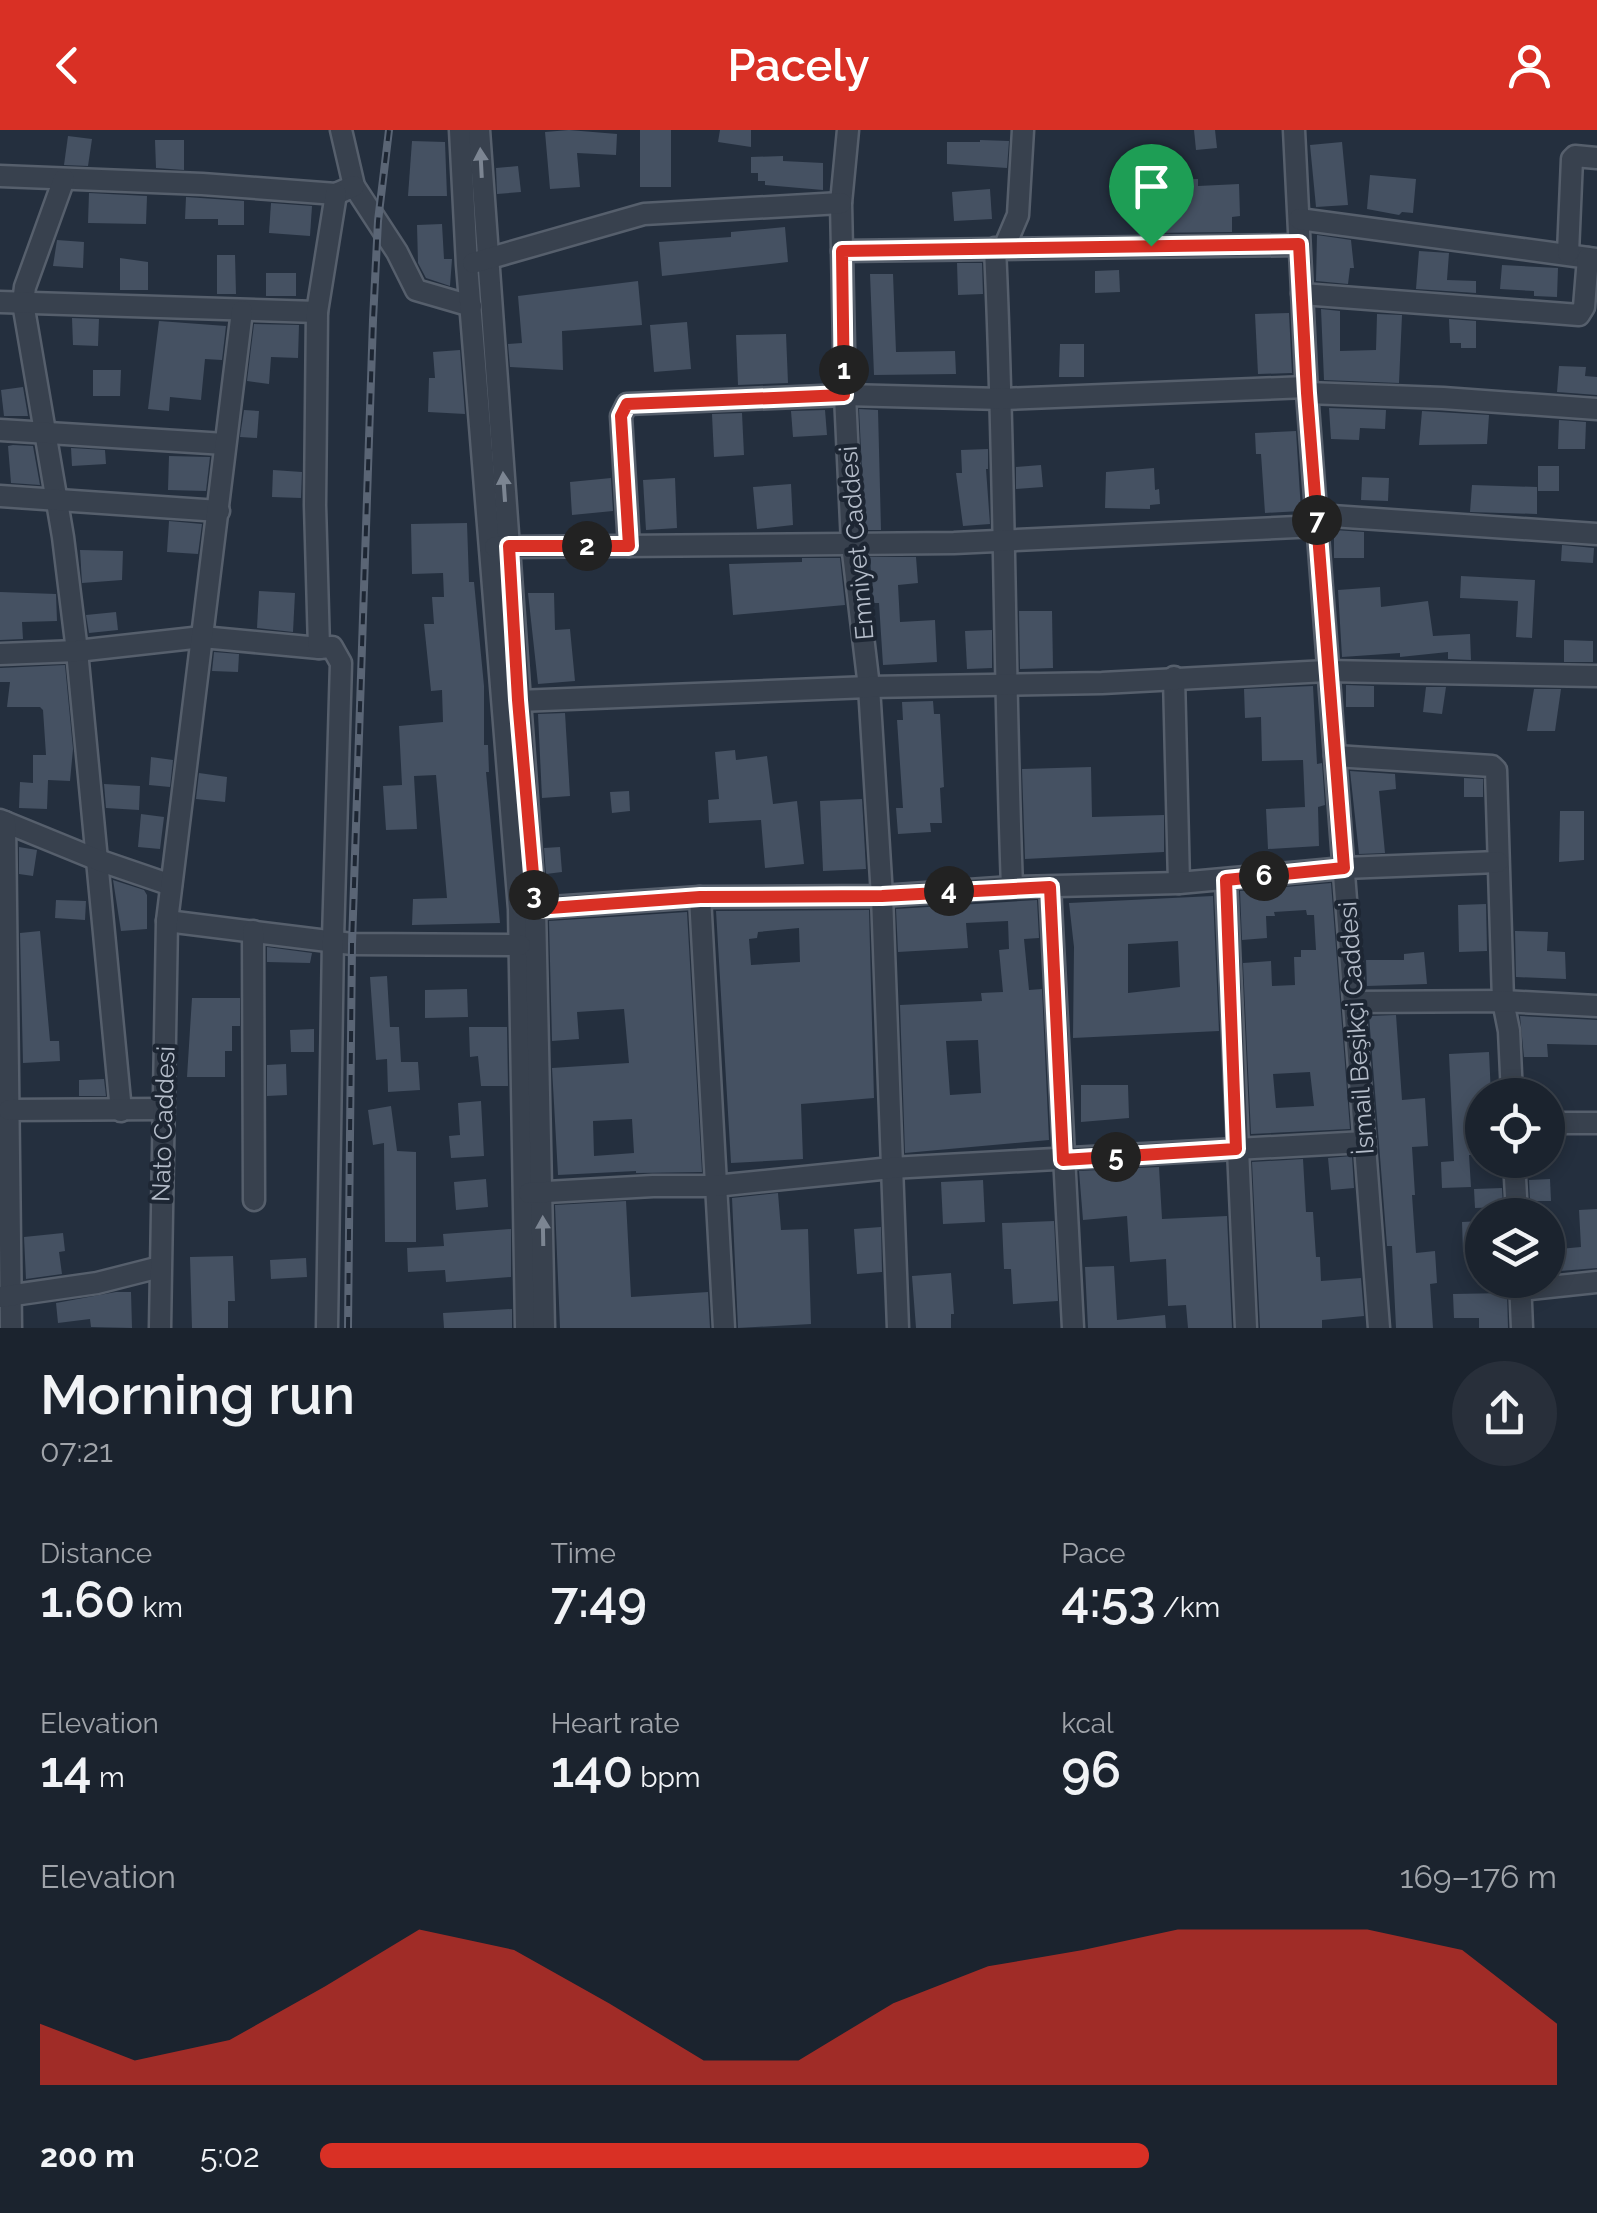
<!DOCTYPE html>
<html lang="en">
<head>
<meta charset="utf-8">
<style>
  :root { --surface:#1b232e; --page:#282f3a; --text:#f1f3f6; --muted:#a0a4aa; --line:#39404a; --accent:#d93025 }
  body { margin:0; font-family:Raleway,sans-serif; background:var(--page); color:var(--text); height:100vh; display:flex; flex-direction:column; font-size:38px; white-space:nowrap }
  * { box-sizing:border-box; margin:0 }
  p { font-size:32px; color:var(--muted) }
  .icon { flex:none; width:55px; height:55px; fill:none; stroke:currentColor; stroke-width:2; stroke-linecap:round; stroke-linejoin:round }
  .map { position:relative; height:1198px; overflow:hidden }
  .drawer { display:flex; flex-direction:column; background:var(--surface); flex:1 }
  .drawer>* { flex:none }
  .fabs { position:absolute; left:1465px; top:948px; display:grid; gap:20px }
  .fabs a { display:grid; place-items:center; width:100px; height:100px; border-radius:50%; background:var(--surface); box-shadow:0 5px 15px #0003,0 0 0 2px var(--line); font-size:50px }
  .pin { position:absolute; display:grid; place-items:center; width:85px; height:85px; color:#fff; margin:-102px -42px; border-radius:50% 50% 50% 0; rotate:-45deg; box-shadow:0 0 10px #0007 }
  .pin .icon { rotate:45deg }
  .km { position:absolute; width:50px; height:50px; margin:-25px; border-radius:50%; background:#222; color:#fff; font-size:28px; line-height:50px; text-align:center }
  .round { display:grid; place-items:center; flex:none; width:105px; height:105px; border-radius:52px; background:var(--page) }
  .head { display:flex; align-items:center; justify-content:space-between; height:170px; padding:0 40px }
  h1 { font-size:55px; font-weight:600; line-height:75px }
  .metrics { display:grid; grid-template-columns:repeat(3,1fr); gap:15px; height:170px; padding:10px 40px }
  .metrics div { display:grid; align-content:center }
  .metrics b { font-size:50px; font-weight:600 }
  .metrics small { font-size:28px; font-weight:400 }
  .metrics p { font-size:28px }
  .chart { height:280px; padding:20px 40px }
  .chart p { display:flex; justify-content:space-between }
  .chart svg { width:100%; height:180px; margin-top:10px; fill:var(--accent); opacity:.7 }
  ul { padding:0 40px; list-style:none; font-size:32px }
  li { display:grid; grid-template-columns:160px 120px 1fr; align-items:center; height:75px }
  li i { height:25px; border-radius:12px; background:var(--accent) }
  header { display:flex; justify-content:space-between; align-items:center; height:130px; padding:0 40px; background:var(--accent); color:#fff; font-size:45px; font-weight:600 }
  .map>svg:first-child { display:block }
</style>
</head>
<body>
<header><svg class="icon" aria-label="back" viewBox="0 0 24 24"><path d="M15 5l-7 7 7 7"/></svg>Pacely<svg class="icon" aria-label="person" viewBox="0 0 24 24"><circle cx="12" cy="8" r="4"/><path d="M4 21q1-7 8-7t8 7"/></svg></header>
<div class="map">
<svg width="1597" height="1198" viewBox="0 0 1597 1198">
  <rect width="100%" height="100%" fill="#242f3e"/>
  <g fill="#455162" fill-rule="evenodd">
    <polygon points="569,0 617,4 616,25 577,23 580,57 550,59 545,2"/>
    <rect x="640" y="0" width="31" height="57"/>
    <polygon points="720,0 751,0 751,17 718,12"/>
    <polygon points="1194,0 1215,0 1217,18 1196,20"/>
    <polygon points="68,6 92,9 88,36 64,35"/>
    <polygon points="155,10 184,10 184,40 156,38"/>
    <polygon points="980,10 1009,11 1007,38 947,34 947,12 980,12"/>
    <polygon points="412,11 445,12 447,66 408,66"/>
    <polygon points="1342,12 1348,75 1316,77 1310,15"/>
    <polygon points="783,26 783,31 823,33 823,60 765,55 765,51 758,51 758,43 751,43 751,27"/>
    <polygon points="518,36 521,62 497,64 496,38"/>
    <polygon points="1370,45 1416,49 1413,83 1402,82 1399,85 1367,79"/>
    <polygon points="1198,49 1198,56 1239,54 1240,86 1232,87 1232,102 1146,103 1145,50"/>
    <polygon points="990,59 992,89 954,91 952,62"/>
    <polygon points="89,63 147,66 146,94 88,93"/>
    <polygon points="186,67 244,71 244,95 218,95 218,89 185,89"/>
    <polygon points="271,73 312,76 310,106 269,103"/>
    <polygon points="442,94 444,129 452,129 450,156 426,148 418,133 417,95"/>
    <polygon points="785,97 788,132 662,146 659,112 731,107 731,102"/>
    <polygon points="1317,105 1351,110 1354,138 1350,138 1348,154 1316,151"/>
    <polygon points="57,110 84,112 83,138 53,136"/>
    <polygon points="1419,121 1449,123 1447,150 1476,151 1476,163 1416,159"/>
    <polygon points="217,125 235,125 236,164 217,164"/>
    <polygon points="120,128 148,132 148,160 120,160"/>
    <polygon points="957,133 982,133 983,164 958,165"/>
    <polygon points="1502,135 1558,138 1557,167 1534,166 1534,161 1500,159"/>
    <polygon points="1119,140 1120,162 1095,163 1095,141"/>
    <rect x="266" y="143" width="30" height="23"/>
    <polygon points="870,144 893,144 896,222 955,221 956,244 874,245"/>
    <polygon points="638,151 642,195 562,201 563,240 510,237 508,214 522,213 518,166"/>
    <polygon points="1321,179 1340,181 1340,221 1376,220 1377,184 1402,185 1399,253 1324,250"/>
    <polygon points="1289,183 1292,243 1258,244 1255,184"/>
    <polygon points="72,188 99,189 98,216 73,215"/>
    <polygon points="1449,189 1476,191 1476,218 1461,218 1461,213 1450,213"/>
    <polygon points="159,191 226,196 222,230 205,229 201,270 170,267 169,281 148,279"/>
    <polygon points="687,192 691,239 654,242 650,195"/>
    <polygon points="254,194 299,195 298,228 271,227 269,254 247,251"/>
    <polygon points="786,204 788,253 738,255 736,205"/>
    <polygon points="1060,214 1084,214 1084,247 1059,247"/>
    <polygon points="460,220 465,284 428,282 429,248 435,248 433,222"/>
    <polygon points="1559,236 1586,237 1585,246 1597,247 1597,265 1557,262"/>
    <polygon points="93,240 121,240 120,266 93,266"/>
    <polygon points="23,257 28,286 4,286 1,260"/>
    <polygon points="1329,278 1386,280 1385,299 1360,298 1359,310 1331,309"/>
    <polygon points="859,279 878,280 881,400 865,400"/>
    <polygon points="244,280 259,281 257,308 240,307"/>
    <polygon points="825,280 827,305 793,307 791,281"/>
    <polygon points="1422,281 1489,285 1487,314 1419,315"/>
    <polygon points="742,283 744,325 714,327 712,284"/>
    <polygon points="1559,290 1586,292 1585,319 1558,319"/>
    <polygon points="1296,301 1301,381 1265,383 1261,324 1256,324 1255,303"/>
    <polygon points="13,315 33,316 40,355 11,353 8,316"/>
    <polygon points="71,318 105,320 106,334 72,336"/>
    <polygon points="988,319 988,339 986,339 990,394 963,396 956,343 962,343 961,320"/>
    <polygon points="169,326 210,327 206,361 168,360"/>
    <polygon points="1041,335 1043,357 1016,359 1016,337"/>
    <rect x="1538" y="336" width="21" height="25"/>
    <polygon points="1154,338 1155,360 1159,359 1160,374 1150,375 1150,379 1105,378 1106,342"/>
    <polygon points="273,340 302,342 301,368 272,367"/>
    <polygon points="1362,347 1389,348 1388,371 1361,370"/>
    <polygon points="611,348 613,381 572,385 570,352"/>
    <polygon points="675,348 677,398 646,400 643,350"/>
    <polygon points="791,354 793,395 757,399 753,357"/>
    <polygon points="1472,355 1537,357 1537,384 1470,382"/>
    <polygon points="169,391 202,394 198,424 167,422"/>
    <polygon points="467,393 469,452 474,452 484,556 484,615 488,615 489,642 486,642 500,793 412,795 413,769 447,768 436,645 414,646 417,699 386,700 383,656 402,655 399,596 443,592 442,560 431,561 424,494 434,494 432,467 444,467 443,443 412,444 411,394"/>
    <polygon points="1334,400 1364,402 1364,428 1334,428"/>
    <polygon points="1562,415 1594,418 1593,433 1561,431"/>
    <polygon points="80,420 123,421 122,450 82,453"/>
    <polygon points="870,427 916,427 918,453 898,455 900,492 935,490 937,532 883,535 879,473 873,473"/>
    <polygon points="802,428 840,428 845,475 733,485 729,434 802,432"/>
    <polygon points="1461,446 1535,450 1532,508 1516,507 1518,471 1460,468"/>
    <polygon points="1380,457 1381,477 1428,471 1433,506 1470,504 1471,530 1448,529 1448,522 1400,527 1400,523 1342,527 1338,460"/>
    <polygon points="259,461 295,463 293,502 257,498"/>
    <polygon points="0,462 56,464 57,491 22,492 23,509 0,510"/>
    <polygon points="528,463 554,463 555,500 570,499 575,551 538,554"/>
    <polygon points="1019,481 1052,481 1053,538 1020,539"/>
    <polygon points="116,482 118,500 89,503 86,485"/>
    <polygon points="992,500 992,538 967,539 965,501"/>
    <polygon points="1564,510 1593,511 1593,532 1564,532"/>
    <polygon points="214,522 239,524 238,542 212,541"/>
    <polygon points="65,535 73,619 70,651 48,650 47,679 19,678 20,652 33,653 33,625 46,625 43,580 40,577 7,577 10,552 0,552 0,538"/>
    <polygon points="1346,555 1374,556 1374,577 1346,577"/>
    <polygon points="1313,556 1317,634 1322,633 1325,675 1318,677 1319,716 1268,719 1266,679 1305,677 1303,630 1262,631 1261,587 1245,588 1244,559"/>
    <polygon points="1426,557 1446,557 1442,584 1423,582"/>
    <polygon points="1534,559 1561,559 1555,601 1527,601"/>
    <polygon points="933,571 934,584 940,584 944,657 940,658 942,693 930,693 931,702 898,704 896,678 903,678 897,590 903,590 902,572"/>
    <polygon points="565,583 570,666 542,668 538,584"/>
    <polygon points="735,620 736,630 767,626 773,674 797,671 804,734 765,738 761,690 709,693 708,670 719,669 715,622"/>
    <polygon points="151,627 173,630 170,657 149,655"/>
    <polygon points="1091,637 1092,687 1164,685 1164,722 1025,729 1022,639"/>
    <polygon points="1350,641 1395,644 1396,659 1379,661 1385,723 1359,724"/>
    <polygon points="199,643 227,647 225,672 196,669"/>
    <polygon points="1464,648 1483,649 1483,667 1464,667"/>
    <polygon points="104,654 140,656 139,680 106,678"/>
    <polygon points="629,661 630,681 612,683 610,662"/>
    <polygon points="862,669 866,739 823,741 820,671"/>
    <polygon points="1560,681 1584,681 1584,730 1559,732"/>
    <polygon points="141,684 164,687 160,719 138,717"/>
    <polygon points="19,717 37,720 33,746 19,744"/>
    <polygon points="560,717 562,742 546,744 544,718"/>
    <polygon points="113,750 144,760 147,765 147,799 121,801"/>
    <path d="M1331,753L1350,999L1251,1004L1243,833L1271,831L1272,856L1295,855L1294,827H1301V820H1316L1314,785H1307L1306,780L1274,782L1275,786H1266L1267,808L1242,810L1240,761ZM1310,942L1314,976L1276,978L1273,944Z"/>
    <path d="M1213,766L1219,901L1073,908L1074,817L1069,773ZM1178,811L1180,857L1128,863V814Z"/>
    <polygon points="56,770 86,771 85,790 55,788"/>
    <path d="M1037,770L1039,808L1024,809L1029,860L1042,859L1049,1010L905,1023L900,875L982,871L981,863L1003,862L999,820L1009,819L1008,791L966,793L968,818L898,822L896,779ZM978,910L981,963L950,965L946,911Z"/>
    <polygon points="1486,774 1487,821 1459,822 1458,775"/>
    <path d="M869,780L874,968L801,974L803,1029L731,1033L716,781ZM799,798L800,832L751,835L749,809L757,808L758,802Z"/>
    <path d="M687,782L702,1042L636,1043V1041L558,1045L552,938L629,933L624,879L577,882L579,909L552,911L549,791ZM632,989L634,1023L594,1026L593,991Z"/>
    <polygon points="40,801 50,911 59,911 60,931 23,933 20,803"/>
    <polygon points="1515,801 1548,802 1547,821 1565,822 1566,849 1516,847"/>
    <polygon points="267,817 312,823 310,833 267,832"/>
    <polygon points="1424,822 1427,854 1367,856 1366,830 1404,830 1404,824"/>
    <polygon points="387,846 390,897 399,897 401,932 418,932 420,960 388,962 387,929 376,930 370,847"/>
    <polygon points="467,859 468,887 425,888 425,860"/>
    <polygon points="192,868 240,868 240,896 232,896 232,921 225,921 225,947 187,947"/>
    <polygon points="1396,885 1402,970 1425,968 1428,1016 1412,1017 1415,1065 1412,1065 1416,1123 1435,1121 1437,1153 1430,1154 1433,1198 1396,1198 1392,1116 1387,1116 1369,886"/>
    <polygon points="1520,886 1597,890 1597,915 1547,914 1548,927 1524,927"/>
    <polygon points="469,897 507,897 508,956 481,956 478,926 470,927"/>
    <polygon points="314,899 314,922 291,922 290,900"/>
    <polygon points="1489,922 1491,965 1482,965 1482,1025 1469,1025 1471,1057 1442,1058 1441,1032 1454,1031 1449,924"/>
    <polygon points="286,934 287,965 267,966 267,935"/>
    <polygon points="104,949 106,966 79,966 79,950"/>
    <polygon points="1081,955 1128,955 1129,988 1081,992"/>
    <polygon points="481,971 484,1026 451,1028 449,1006 460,1005 458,973"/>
    <polygon points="391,976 397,1021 416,1022 416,1112 385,1112 384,1013 373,1015 368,980"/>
    <polygon points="1352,1026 1354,1058 1331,1060 1328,1028"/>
    <polygon points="1303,1029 1306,1082 1313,1082 1316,1127 1320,1127 1321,1151 1361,1148 1364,1186 1322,1190 1322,1198 1260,1198 1252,1032"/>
    <polygon points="1159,1037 1162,1089 1227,1086 1232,1198 1188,1198 1186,1175 1168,1176 1166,1129 1130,1132 1127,1086 1083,1090 1079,1041"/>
    <polygon points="486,1049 488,1077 456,1080 454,1052"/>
    <polygon points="1550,1049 1551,1071 1530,1071 1529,1050"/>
    <polygon points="983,1050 985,1092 943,1094 941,1052"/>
    <polygon points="1502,1058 1503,1077 1475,1078 1474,1059"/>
    <polygon points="778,1063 781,1100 808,1099 811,1194 738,1198 732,1068"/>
    <polygon points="626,1071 631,1167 708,1162 710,1198 560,1198 555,1075"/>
    <polygon points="1597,1079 1597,1138 1548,1142 1548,1120 1581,1117 1579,1080"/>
    <polygon points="1054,1091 1058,1171 1013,1174 1011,1139 1004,1139 1002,1093"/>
    <polygon points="1482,1091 1482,1121 1463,1122 1462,1092"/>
    <polygon points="881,1097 882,1142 857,1144 854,1099"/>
    <polygon points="511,1099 511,1147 446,1152 445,1140 408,1142 407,1118 444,1116 443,1104"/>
    <polygon points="63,1103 65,1121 59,1122 62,1144 26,1149 24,1107"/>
    <polygon points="233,1126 235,1171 228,1171 228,1198 192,1198 190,1127"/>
    <polygon points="306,1128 307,1147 271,1149 270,1130"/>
    <polygon points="1114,1136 1117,1190 1165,1185 1166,1198 1088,1198 1085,1137"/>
    <polygon points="951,1143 954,1184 951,1184 951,1198 916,1198 912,1146"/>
    <polygon points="116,1162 131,1162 132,1198 91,1197 90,1189 58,1193 56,1173"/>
    <polygon points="1507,1163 1508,1198 1479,1198 1479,1188 1454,1188 1453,1164"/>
    <polygon points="512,1179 512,1198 444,1198 443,1183"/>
  </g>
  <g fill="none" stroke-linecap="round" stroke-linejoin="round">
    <g stroke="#565f6c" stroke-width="25">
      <g id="minor">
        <polyline points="341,0 354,56 397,122 416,160 471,176"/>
        <polyline points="460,0 467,135 519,779 526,1198"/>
        <polyline points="479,0 535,779 544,1198"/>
        <polyline points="848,0 841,73 845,265 852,414 869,557 882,766 898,1198"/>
        <polyline points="1294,0 1307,263 1379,1198"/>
        <polyline points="0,46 202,54 336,64 354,56"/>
        <polyline points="64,49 25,157 23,173 63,407 77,521 121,981"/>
        <polyline points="1299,89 1597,129"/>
        <path d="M995,118C1005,331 1004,544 1012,757"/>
        <polyline points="1004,118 1018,85 1023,0"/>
        <polyline points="842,121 1299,115"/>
        <polyline points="1568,123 1572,29 1575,26 1597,28"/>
        <polyline points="473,133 644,84 841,73"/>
        <polyline points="1302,164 1579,185 1584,177 1588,128"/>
        <polyline points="0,172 317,182"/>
        <polyline points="1307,263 1443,268 1597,279"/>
        <polyline points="0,300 225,314"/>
        <polyline points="0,366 219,381"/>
        <polyline points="1317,385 1597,404"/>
        <polyline points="629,416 621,286 627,274 845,265 1002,269 1307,257"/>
        <polyline points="495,417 954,413 1318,396"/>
        <polyline points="0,524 77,521 202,507 319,518"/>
        <polyline points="1174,547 1179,753"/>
        <polyline points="518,571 869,557 1102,553 1327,541 1597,546"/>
        <polyline points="1335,626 1492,636 1496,640 1503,871 1509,901 1512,965"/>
        <polyline points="0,690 98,730 171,755"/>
        <polyline points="5,692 11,1198"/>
        <polyline points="1226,750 1246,1198"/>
        <polyline points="1050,757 1073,1198"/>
        <polyline points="700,767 724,1198"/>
        <polyline points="522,779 700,767 882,766 1012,757 1179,753 1344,738 1498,732"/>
        <polyline points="167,791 352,814 520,815"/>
        <polyline points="253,801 254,1070"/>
        <polyline points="1356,872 1503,871 1597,876"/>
        <polyline points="9,980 163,979"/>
        <polyline points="1548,993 1597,993"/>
        <polyline points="1514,1030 1517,1085"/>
        <polyline points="529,1063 653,1056 715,1056 891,1038 1365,1012"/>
        <polyline points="1520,1150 1522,1198"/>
        <polyline points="1520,1160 1597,1152"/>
        <polyline points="0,1167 97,1153 160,1137"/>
        <polyline points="160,1198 167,791 242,181"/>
        <polyline points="327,1198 333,809 341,533 332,517 319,518 315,375 317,182 336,64"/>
      </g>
    </g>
    <use href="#minor" stroke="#38414e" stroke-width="20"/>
    <g stroke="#5a6575" stroke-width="8">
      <polyline id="rail" points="348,1198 352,814 373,190 378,91 389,0"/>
    </g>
    <use href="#rail" stroke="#1d2633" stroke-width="4" stroke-dasharray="11" stroke-linecap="butt"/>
  </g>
  <defs><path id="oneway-solid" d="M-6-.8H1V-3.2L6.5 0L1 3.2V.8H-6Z" transform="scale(2.5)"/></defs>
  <g fill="#7c8592">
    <use href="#oneway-solid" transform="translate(481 33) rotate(-93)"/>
    <use href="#oneway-solid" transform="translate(504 357) rotate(-94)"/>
    <use href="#oneway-solid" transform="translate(543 1101) rotate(-91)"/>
  </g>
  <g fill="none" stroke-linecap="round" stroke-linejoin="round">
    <g stroke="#fff" stroke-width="20">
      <polygon id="route" points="1299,114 1307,263 1344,738 1226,750 1236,1019 1063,1030 1050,757 882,766 700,767 536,779 518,570 509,416 629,416 621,286 627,274 844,265 842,121"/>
    </g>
    <use href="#route" stroke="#d93025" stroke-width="12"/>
  </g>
  <g text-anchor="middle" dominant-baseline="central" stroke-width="8" stroke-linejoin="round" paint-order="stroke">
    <g font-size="25" fill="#b4bcc9" stroke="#1d2633">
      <text transform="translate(856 413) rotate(-95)">Emniyet Caddesi</text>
      <text transform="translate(1356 898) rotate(-94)">İsmail Beşikçi Caddesi</text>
      <text transform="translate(163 994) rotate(-88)">Nato Caddesi</text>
    </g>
  </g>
</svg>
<div class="fabs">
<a><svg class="icon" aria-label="locate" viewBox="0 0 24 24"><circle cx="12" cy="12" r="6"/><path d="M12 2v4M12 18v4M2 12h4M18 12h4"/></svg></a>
<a><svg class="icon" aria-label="layers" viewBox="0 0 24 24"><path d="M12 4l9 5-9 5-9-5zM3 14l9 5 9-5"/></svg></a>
</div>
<div class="pin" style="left:1151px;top:116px;background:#1e9e55"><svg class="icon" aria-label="arrive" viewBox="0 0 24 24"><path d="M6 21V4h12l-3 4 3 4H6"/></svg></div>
<b class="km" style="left:844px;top:240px">1</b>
<b class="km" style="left:587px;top:416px">2</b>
<b class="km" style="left:534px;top:765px">3</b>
<b class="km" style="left:949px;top:761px">4</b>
<b class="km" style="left:1116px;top:1027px">5</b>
<b class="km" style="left:1264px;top:746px">6</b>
<b class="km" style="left:1317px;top:390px">7</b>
</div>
<section class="drawer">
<div class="head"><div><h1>Morning run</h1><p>07:21</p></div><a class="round"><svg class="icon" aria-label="share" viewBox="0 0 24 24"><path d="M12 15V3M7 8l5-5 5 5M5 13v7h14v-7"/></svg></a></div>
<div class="metrics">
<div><p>Distance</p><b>1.60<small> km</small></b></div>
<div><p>Time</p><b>7:49</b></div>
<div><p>Pace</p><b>4:53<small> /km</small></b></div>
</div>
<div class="metrics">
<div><p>Elevation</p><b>14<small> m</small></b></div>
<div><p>Heart rate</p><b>140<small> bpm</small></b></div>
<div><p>kcal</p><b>96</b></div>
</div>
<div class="chart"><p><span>Elevation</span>169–176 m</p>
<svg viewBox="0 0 160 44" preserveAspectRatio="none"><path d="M0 44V29L10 38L20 33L30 20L40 6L50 11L60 24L70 38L80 38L90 24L100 15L110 11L120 6L130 6L140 6L150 11L160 29V44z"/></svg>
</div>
<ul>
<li><b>200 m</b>5:02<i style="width:67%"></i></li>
</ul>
</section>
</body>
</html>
